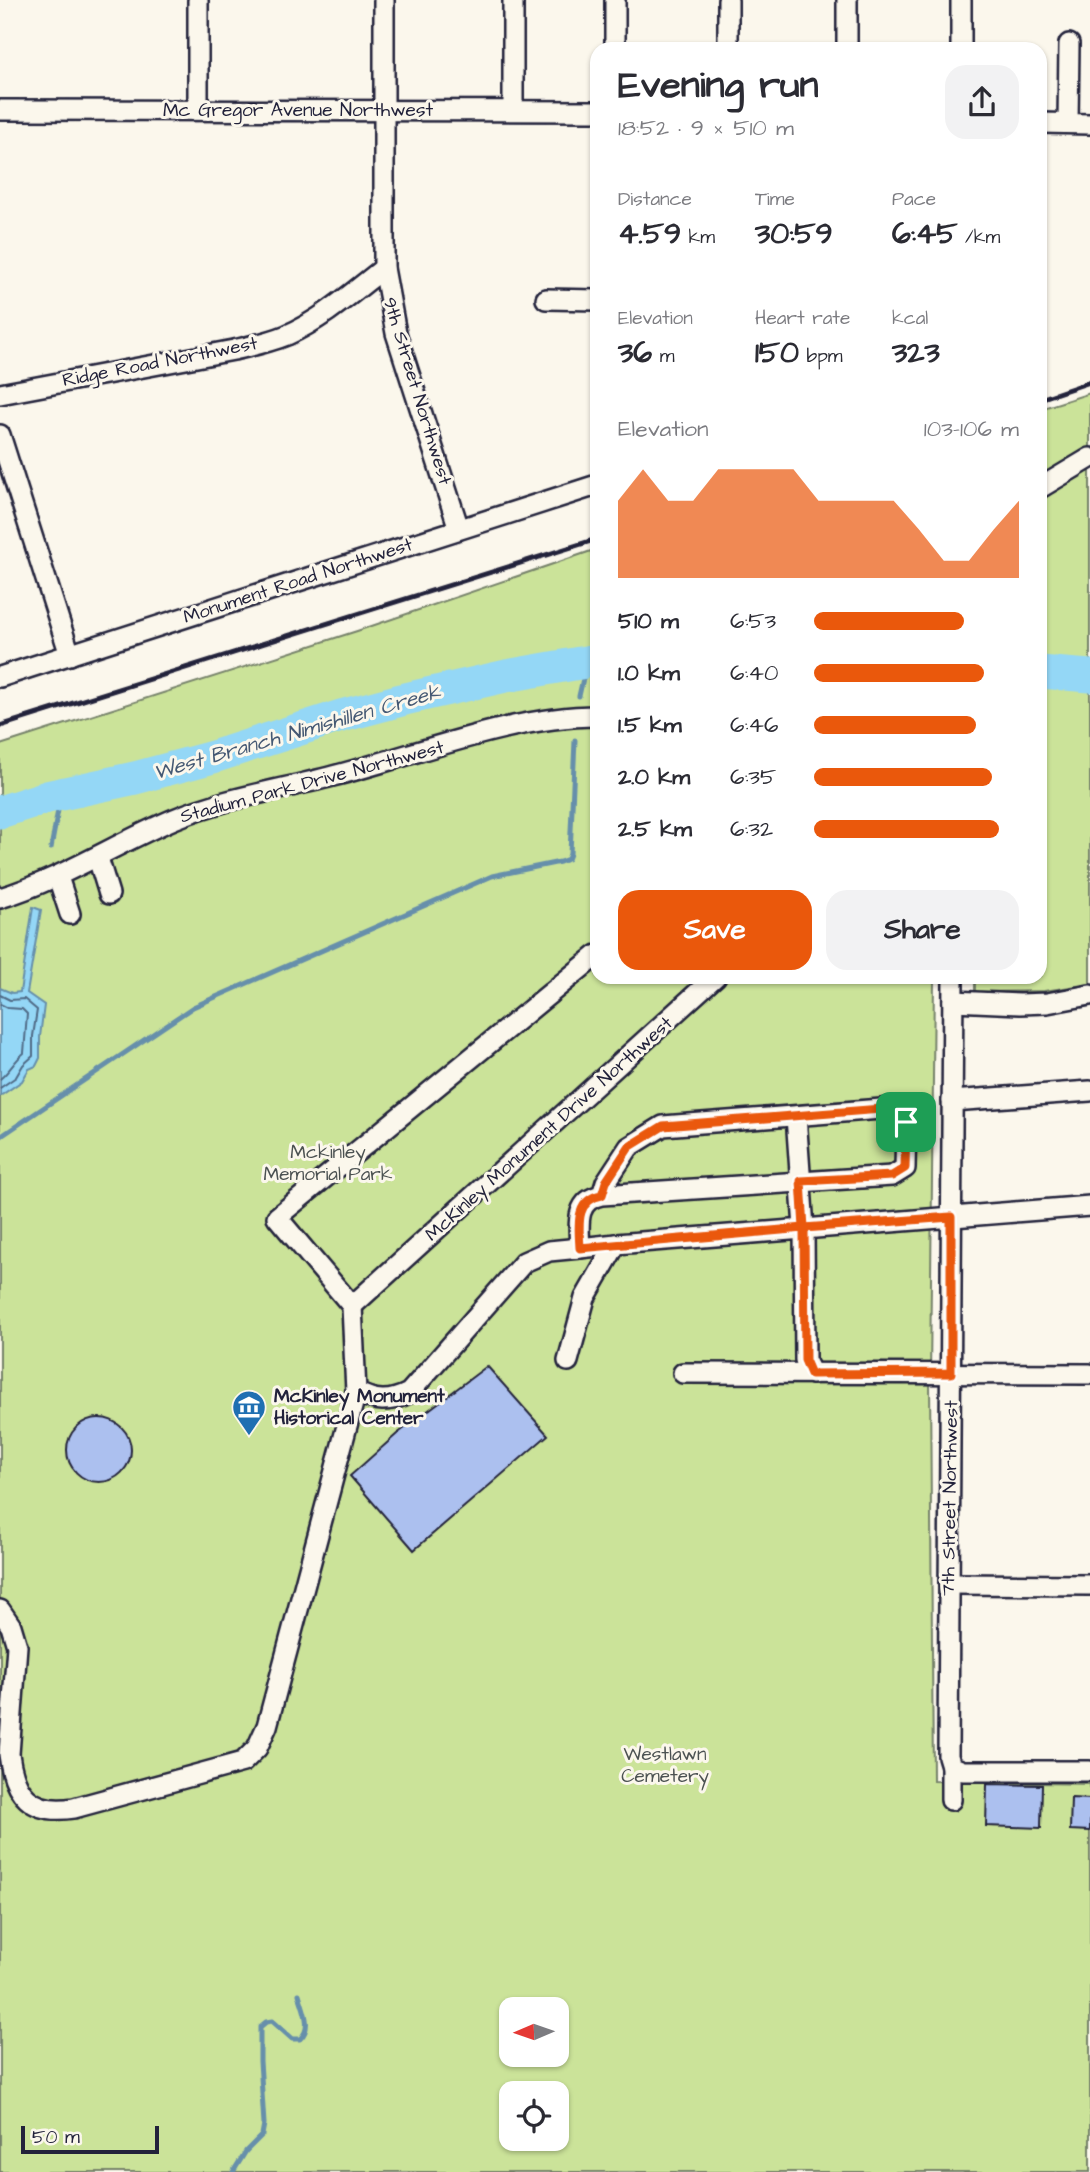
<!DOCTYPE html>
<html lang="en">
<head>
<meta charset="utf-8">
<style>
  :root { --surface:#fff; --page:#f2f2f3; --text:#2b2b33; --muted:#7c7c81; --accent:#ea580c }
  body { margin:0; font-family:"Architects Daughter",sans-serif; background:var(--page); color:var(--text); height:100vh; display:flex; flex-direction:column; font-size:26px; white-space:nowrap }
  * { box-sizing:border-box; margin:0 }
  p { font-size:23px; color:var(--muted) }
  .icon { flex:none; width:38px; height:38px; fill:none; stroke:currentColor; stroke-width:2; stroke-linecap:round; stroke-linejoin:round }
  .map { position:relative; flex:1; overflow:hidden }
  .side { position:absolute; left:590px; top:42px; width:457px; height:942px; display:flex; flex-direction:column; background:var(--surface); border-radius:21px; box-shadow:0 2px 5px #0004 }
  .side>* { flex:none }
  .needle { width:46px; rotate:268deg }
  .buttons { position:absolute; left:499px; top:1997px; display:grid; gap:14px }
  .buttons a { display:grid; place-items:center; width:70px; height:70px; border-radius:14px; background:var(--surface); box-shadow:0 2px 5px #0004; font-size:35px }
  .scale { position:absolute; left:21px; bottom:18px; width:138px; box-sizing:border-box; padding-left:7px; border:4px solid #22223b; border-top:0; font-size:19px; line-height:24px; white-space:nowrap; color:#22223b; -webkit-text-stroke:5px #fbf7ec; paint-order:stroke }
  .pin { position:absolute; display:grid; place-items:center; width:60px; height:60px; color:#fff; margin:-30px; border-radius:14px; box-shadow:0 4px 10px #0006 }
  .round { display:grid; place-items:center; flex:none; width:74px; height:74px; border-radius:21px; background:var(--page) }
  .summary { display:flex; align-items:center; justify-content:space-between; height:119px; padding:0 28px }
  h1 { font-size:38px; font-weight:700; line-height:52px }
  .figures { display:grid; grid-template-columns:repeat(3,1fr); gap:10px; height:119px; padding:7px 28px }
  .figures div { display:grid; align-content:center }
  .figures b { font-size:30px; font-weight:700 }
  .figures small { font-size:19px; font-weight:400 }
  .figures p { font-size:19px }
  .chart { height:196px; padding:14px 28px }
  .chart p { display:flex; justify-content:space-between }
  .chart svg { width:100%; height:126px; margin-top:7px; fill:var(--accent); opacity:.7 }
  .button { display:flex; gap:14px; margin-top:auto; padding:14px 28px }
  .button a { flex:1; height:80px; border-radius:21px; background:var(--accent); color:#fff; font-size:28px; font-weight:700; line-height:80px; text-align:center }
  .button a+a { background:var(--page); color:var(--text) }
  ul { padding:0 28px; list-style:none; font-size:23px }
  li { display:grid; grid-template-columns:112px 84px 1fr; align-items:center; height:52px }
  li i { height:18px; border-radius:9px; background:var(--accent) }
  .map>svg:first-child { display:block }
</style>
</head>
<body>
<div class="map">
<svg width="1090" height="2172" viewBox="0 0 1090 2172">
  <rect width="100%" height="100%" fill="#fbf7ec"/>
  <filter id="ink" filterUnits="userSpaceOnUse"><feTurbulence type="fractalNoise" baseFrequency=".0143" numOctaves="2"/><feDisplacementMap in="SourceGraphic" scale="14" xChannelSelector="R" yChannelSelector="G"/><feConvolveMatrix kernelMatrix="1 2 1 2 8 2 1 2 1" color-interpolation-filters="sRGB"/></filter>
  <g filter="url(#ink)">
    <g fill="#cbe399" stroke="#76826a" stroke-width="2" fill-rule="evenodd">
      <polygon points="1090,393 1090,984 1044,991 975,992 975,977 1040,976 1040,409"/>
      <path d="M597,549V976L934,977L930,1380L933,1781L1090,1784V2172H0V745L357,631ZM511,2009H556V2054H511ZM511,2093H556V2138H511Z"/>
    </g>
    <polygon fill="#94d7f6" stroke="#668fab" stroke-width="2" points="33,907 41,910 27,993 44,1005 40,1037 40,1058 36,1066 29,1069 22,1081 0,1096 0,988 12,993 20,992"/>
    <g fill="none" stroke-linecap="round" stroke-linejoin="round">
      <g stroke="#506a86" stroke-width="2">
        <polyline points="0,995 10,1000 24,999 37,1010 33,1036 33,1056 23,1065 16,1077 0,1088"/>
        <path d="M0,1004L8,1008L22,1009L27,1014L24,1053C15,1060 10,1071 0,1079"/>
      </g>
      <g stroke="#668fab" stroke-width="5">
        <polyline points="579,696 587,661"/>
        <polyline points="51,848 61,794"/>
        <polyline points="0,1137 193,1007 492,876 560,862 568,859 570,854 575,740"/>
        <path d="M233,2172L246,2151L262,2135L264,2124L260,2061V2027L266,2022L272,2021L292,2039H300C313,2027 303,2009 299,1994"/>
      </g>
      <g stroke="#94d7f6" stroke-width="33">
        <polyline points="1040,672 1090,676"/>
        <polyline points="0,812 47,797 135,778 213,757 341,716 405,699 506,676 597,660"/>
      </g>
    </g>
    <g fill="#acc0ef" stroke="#22223b" stroke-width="2">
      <polygon points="487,1366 548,1435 414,1550 350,1476 397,1434"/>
      <circle cx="99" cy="1450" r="32"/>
      <polygon points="987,1784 1042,1785 1041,1828 986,1826"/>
      <polygon points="1071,1798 1090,1799 1090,1831 1070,1830"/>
    </g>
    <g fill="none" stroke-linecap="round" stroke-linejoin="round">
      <g stroke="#22223b" stroke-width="24">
        <g id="minor">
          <polyline points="384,0 384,268 396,333 459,529"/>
          <polyline points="847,0 847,49"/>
          <polyline points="615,49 615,0"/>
          <polyline points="728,49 728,0"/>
          <polyline points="961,49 961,0"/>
          <polyline points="198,109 198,0"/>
          <polyline points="0,110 597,111"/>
          <polyline points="513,110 513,0"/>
          <polyline points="1040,123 1090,124"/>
          <polyline points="1068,123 1069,44"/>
          <polyline points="546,299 597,300"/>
          <path d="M0,394L234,350C251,346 270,342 287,335C323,319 353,292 384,268"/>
          <polyline points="0,435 70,655"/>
          <polyline points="1040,488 1090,458"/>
          <polyline points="0,677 597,485"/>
          <polyline points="98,858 109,894"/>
          <polyline points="58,877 70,914"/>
          <path d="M0,898C62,879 115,844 174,819C224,798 281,790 333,776C416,755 512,716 597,716"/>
          <polyline points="597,955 277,1217 352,1306 716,976"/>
          <polyline points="953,1001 1020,1004 1047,1003 1090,995"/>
          <polyline points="952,1101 1090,1091"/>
          <polyline points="796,1116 804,1228 805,1360 812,1374"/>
          <path d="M602,1195L892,1176L905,1168L906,1123L894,1108L663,1126L629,1147L606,1182L602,1195C574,1200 579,1226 580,1248L616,1244L1090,1206"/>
          <path d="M352,1306L356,1392C375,1402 389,1403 409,1393L524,1262L549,1251L580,1248"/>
          <polyline points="568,1361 585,1298 616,1244"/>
          <polyline points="683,1373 1090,1374"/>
          <polyline points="949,1584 1090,1585"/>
          <path d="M0,1610L11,1626L17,1646L9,1754C14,1794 31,1815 74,1808L243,1762L257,1748L267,1726L356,1392"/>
          <polyline points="951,1766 963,1771 1090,1771"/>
          <polyline points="951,1800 951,1766 948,1756 953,976"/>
        </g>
      </g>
      <use href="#minor" stroke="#fbf7ec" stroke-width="19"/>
      <g stroke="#22223b" stroke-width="5">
        <polyline points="1040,399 1090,382"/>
        <polyline points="0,726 597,539"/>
      </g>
    </g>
  </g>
  <g fill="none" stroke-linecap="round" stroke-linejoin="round" filter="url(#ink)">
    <g stroke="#fff" stroke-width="14">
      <path id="route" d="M906,1122L894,1108L663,1126L629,1147L606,1182L602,1195C574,1200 579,1227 580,1248L804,1228L805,1360L811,1374L951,1373V1217L804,1228L801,1181L892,1176L905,1168L906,1122"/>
    </g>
    <use href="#route" stroke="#ea580c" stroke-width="9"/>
  </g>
  <defs>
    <g id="museum-pin" transform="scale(1.75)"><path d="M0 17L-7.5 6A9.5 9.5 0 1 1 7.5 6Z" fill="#1f6fb2" stroke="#fbf7ec"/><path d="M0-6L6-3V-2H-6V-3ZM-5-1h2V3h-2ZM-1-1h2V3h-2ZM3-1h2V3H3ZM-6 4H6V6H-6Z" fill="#fff"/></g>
  </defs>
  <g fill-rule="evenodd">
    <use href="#museum-pin" x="249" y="1407"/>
  </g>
  <g text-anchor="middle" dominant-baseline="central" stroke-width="6" stroke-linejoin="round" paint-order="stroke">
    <g font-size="19" fill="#22223b" stroke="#fbf7ec">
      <text x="298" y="110">Mc Gregor Avenue Northwest</text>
      <text transform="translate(160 362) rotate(-11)">Ridge Road Northwest</text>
      <text transform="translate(417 391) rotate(73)">9th Street Northwest</text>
      <text transform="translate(298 581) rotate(-18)">Monument Road Northwest</text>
      <text transform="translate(312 782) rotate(-15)">Stadium Park Drive Northwest</text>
      <text transform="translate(549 1129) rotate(-42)">McKinley Monument Drive Northwest</text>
      <text transform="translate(950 1498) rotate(-89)">7th Street Northwest</text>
    </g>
    <g font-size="19" fill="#4c5252" stroke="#fbf7ec">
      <text x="328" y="1152">Mckinley<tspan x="328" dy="22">Memorial Park</tspan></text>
      <text x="665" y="1754">Westlawn<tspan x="665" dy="22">Cemetery</tspan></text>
    </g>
    <g font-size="19" font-weight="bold" fill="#22223b" stroke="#fbf7ec" text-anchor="start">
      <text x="274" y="1396">McKinley Monument<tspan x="274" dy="22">Historical Center</tspan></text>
    </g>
    <g font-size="21" font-style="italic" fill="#445873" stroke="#fbf7ec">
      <text transform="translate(297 732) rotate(-16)">West Branch Nimishillen Creek</text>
    </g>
  </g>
</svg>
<div class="buttons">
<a><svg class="needle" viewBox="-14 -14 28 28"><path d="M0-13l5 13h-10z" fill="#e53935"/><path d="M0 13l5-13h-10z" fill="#7c7c81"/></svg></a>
<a><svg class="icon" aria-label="locate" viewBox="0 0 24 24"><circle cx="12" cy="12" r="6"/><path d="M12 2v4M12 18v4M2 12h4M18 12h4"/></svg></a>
</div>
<div class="scale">50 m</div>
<div class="pin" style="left:906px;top:1122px;background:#1e9e55"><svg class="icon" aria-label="arrive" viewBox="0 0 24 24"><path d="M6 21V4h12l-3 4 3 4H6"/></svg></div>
<section class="side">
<div class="summary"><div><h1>Evening run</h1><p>18:52 · 9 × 510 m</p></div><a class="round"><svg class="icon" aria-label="share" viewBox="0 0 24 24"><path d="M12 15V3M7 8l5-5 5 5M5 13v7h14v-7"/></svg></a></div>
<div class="figures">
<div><p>Distance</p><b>4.59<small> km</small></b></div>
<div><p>Time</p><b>30:59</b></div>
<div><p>Pace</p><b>6:45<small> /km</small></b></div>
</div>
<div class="figures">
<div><p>Elevation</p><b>36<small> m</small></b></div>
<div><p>Heart rate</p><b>150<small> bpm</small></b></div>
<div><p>kcal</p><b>323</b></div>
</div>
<div class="chart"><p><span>Elevation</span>103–106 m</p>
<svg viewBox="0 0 160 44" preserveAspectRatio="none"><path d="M0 44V17L10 6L20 17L30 17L40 6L50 6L60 6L70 6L80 17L90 17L100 17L110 17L120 27L130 38L140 38L150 27L160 17V44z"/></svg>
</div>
<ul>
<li><b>510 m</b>6:53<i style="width:73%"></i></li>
<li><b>1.0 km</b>6:40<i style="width:83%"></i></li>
<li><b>1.5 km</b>6:46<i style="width:79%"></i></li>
<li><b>2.0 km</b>6:35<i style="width:87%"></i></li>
<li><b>2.5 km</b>6:32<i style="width:90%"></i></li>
</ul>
<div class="button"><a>Save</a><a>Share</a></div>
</section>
</div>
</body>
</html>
